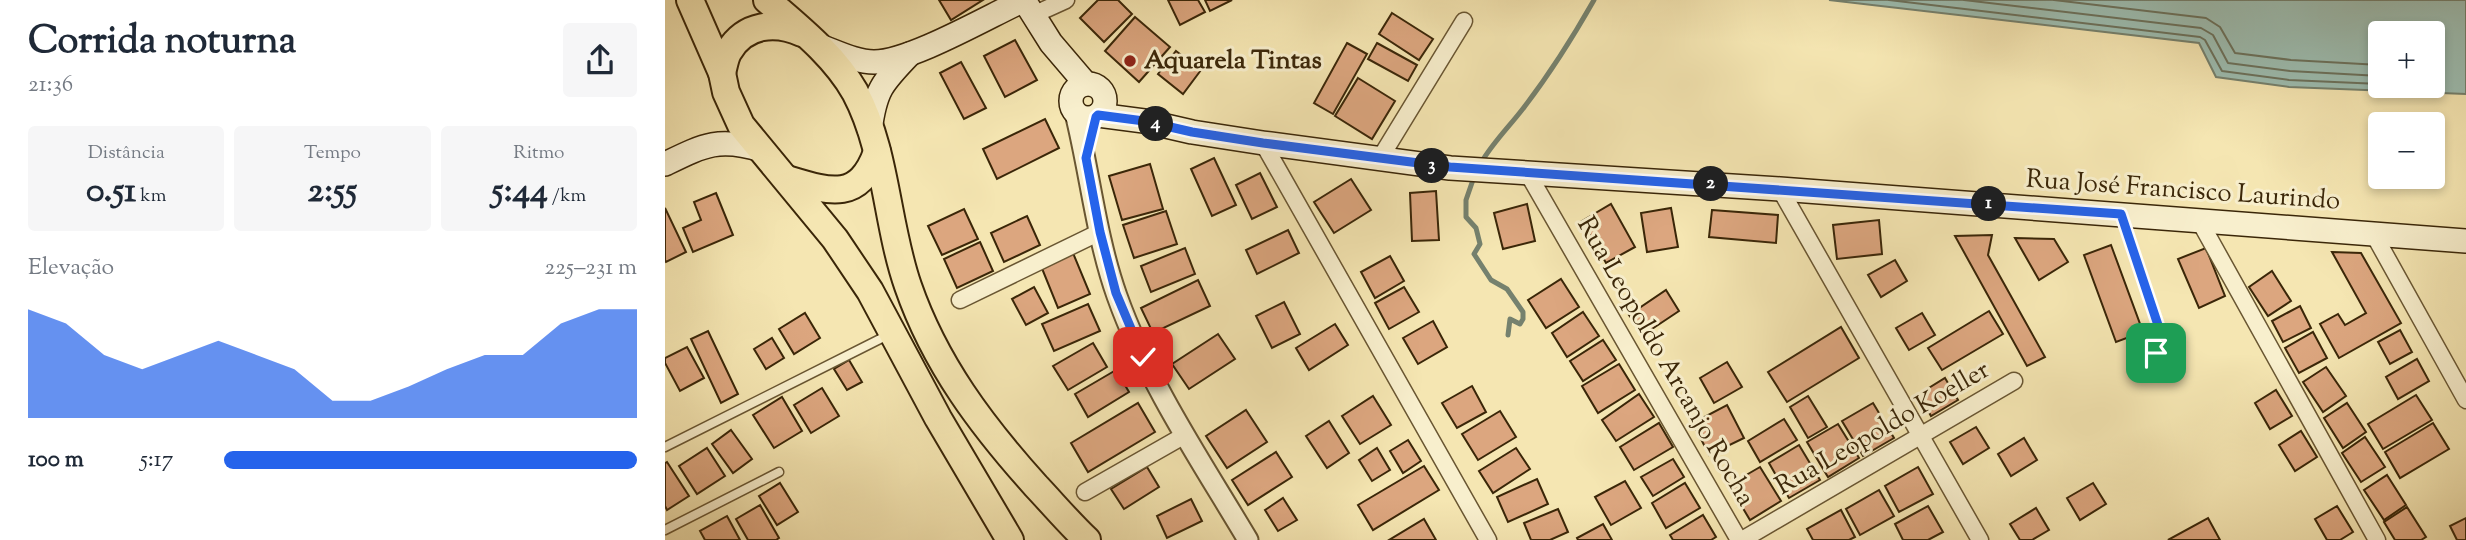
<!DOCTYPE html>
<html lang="pt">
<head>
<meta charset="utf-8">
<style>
  :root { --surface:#fff; --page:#f6f6f7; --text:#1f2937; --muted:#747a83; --accent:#2563eb }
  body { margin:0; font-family:"Sorts Mill Goudy",serif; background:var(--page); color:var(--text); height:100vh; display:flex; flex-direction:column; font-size:26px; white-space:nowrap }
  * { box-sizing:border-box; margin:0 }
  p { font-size:23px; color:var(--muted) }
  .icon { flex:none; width:38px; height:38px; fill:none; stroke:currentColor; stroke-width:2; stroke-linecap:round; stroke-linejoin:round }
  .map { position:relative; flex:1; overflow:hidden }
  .drawer { display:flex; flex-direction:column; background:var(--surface); width:665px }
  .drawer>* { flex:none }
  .fabs { position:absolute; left:1703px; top:21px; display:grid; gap:14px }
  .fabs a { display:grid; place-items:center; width:77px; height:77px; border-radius:7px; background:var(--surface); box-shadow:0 4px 10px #0003; font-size:35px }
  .pin { position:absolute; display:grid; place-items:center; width:60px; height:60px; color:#fff; margin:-30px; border-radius:14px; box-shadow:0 4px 10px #0006 }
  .km { position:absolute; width:35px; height:35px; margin:-18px; border-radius:50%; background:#222; color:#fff; font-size:19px; line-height:35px; text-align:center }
  .round { display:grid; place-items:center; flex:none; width:74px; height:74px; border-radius:7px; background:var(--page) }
  .overview { display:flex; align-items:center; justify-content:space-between; height:119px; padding:0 28px }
  h1 { font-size:38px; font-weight:700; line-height:52px }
  .metrics { display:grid; grid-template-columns:repeat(3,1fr); gap:10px; height:119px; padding:7px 28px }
  .metrics div { display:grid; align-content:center; border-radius:7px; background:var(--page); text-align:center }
  .metrics b { font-size:35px; font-weight:700 }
  .metrics small { font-size:19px; font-weight:400 }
  .metrics p { font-size:19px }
  .chart { height:196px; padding:14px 28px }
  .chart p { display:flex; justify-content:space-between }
  .chart svg { width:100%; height:126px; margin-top:7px; fill:var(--accent); opacity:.7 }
  ul { padding:0 28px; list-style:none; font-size:23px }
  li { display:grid; grid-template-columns:112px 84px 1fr; align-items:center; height:52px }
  li i { height:18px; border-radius:9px; background:var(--accent) }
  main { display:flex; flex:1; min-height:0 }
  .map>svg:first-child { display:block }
</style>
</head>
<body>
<main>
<section class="drawer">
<div class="overview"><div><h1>Corrida noturna</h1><p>21:36</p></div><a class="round"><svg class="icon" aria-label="share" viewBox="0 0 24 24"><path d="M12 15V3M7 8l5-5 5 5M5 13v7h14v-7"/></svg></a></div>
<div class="metrics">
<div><p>Distância</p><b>0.51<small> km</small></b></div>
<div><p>Tempo</p><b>2:55</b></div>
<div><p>Ritmo</p><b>5:44<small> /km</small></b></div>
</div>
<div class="chart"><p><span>Elevação</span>225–231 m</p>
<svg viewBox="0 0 160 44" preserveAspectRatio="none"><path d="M0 44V6L10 11L20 22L30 27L40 22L50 17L60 22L70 27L80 38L90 38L100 33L110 27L120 22L130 22L140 11L150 6L160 6V44z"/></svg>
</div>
<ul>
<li><b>100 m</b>5:17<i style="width:100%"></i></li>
</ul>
</section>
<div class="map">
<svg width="1801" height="540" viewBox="0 0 1801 540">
  <rect width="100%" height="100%" fill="#f5e6b2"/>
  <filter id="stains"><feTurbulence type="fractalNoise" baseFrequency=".00286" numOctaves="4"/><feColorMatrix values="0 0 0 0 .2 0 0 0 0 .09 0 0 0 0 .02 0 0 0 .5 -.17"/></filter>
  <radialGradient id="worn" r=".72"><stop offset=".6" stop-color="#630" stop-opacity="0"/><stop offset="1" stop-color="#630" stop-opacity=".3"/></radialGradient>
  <path fill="#9dbeb2" stroke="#75816e" stroke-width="2" fill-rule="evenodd" d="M1164,0H1801V94L1624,87L1551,77L1534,43ZM1715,33H1768V86H1715Z"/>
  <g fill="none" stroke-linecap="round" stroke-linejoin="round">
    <g stroke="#6c725d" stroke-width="2">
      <polyline points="1224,0 1535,37 1540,40 1557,71 1624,80 1715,84"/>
      <polyline points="1299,0 1536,28 1548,35 1563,63 1625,71 1715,76"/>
      <polyline points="1389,0 1541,18 1555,27 1570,53 1626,60 1715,65"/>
    </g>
    <g stroke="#75816e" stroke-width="5">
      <path d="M816,163C828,142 846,125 860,106C886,72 908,37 929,0"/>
      <polyline points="810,174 801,200 801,217 811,228 815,244 809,254 826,280 842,289 858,312 858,319 855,324 845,319 843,335"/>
    </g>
  </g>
  <g fill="#dca67f" stroke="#3a2608" stroke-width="2">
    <polygon points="274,0 318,0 286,20"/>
    <polygon points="433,0 453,0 467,14 439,42 415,18"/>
    <polygon points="503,0 533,0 540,12 515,25"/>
    <polygon points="540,0 567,0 545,11"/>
    <polygon points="727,13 768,39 754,60 714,34"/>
    <polygon points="470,17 505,47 474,82 440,51"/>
    <polygon points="350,40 372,80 340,97 319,56"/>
    <polygon points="682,43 702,54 668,114 649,103"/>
    <polygon points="712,43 752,65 743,81 703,59"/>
    <polygon points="511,51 536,70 518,94 493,74"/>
    <polygon points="296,62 321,108 299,119 275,73"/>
    <polygon points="693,78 730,101 707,139 670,116"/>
    <polygon points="380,119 394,148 332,179 318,149"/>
    <polygon points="549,158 571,205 547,216 526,169"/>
    <polygon points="485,164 498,209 457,220 444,176"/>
    <polygon points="595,173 612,207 587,219 571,185"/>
    <polygon points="686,179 706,210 669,233 649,202"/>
    <polygon points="771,191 774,240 747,241 745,193"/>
    <polygon points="51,193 68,235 28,252 18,228 36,220 29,202"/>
    <polygon points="862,204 870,241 838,249 829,213"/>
    <polygon points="946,204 970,247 941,263 917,221"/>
    <polygon points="0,208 21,252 1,262 0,260"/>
    <polygon points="1006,208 1013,247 982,252 976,213"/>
    <polygon points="299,209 313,239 277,255 263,226"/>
    <polygon points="1047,210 1113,215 1111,243 1044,237"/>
    <polygon points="501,211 512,244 469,258 458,225"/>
    <polygon points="362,216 375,245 339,262 326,233"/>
    <polygon points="1214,220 1217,254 1172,259 1168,225"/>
    <polygon points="623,230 634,253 592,274 581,250"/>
    <polygon points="1327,235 1323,255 1380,357 1362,366 1290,236"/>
    <polygon points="1350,238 1389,239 1403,262 1374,280"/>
    <polygon points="315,242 328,271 292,288 279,259"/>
    <polygon points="1446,245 1478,332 1451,342 1419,255"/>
    <polygon points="520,248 530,274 486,292 476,266"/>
    <polygon points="1541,248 1560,296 1534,308 1513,259"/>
    <polygon points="1667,252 1696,253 1736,323 1674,358 1655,324 1673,314 1680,325 1701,313"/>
    <polygon points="408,253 425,294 393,308 376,266"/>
    <polygon points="725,256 739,281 710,298 696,272"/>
    <polygon points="1230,260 1242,281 1216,297 1203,275"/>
    <polygon points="1607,271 1626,301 1603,316 1584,287"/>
    <polygon points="896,279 914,307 881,328 863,300"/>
    <polygon points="533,280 545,306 488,333 476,308"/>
    <polygon points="369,287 383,313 361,325 347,299"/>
    <polygon points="739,287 754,312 724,329 710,303"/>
    <polygon points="1001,290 1014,311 978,335 964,315"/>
    <polygon points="619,302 635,334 607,348 591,316"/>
    <polygon points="423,304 435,331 389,351 377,324"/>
    <polygon points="1635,306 1646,328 1618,342 1607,321"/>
    <polygon points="1324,311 1338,334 1277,370 1263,348"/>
    <polygon points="918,312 934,336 902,357 887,333"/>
    <polygon points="140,313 155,338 129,354 114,329"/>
    <polygon points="1257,313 1270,335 1244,350 1231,328"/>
    <polygon points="768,321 782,347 753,364 738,338"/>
    <polygon points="670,324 683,345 644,370 631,348"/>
    <polygon points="1176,327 1194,358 1122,402 1103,372"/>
    <polygon points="1735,330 1747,352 1725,364 1713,342"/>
    <polygon points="43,331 73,394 56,403 26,339"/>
    <polygon points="1648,332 1662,358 1634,373 1620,348"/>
    <polygon points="553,334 570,359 524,389 507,364"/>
    <polygon points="107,338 119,358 101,369 89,349"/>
    <polygon points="938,340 951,360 918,381 905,361"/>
    <polygon points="428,343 442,367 403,390 388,366"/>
    <polygon points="22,347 39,378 15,391 0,363 0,358"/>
    <polygon points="1752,359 1764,381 1733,399 1721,377"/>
    <polygon points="184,360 197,382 182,390 169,369"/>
    <polygon points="1062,362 1077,387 1049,403 1035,378"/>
    <polygon points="954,364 970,390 933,413 917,386"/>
    <polygon points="1661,367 1681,396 1658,412 1638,382"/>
    <polygon points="451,370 464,392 423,417 410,394"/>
    <polygon points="1280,378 1293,400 1266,416 1254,394"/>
    <polygon points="807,386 821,412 792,428 777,403"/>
    <polygon points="157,388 174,416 146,433 129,405"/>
    <polygon points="1611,390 1627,416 1605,429 1590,403"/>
    <polygon points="974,394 989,417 951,441 937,420"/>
    <polygon points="1751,395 1767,420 1718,449 1703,424"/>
    <polygon points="708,396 726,425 695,444 677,416"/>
    <polygon points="1143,396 1162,427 1143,438 1125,407"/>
    <polygon points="117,397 137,431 109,448 88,415"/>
    <polygon points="473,403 490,432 423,472 406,443"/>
    <polygon points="1208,403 1229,438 1198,456 1177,421"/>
    <polygon points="1682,403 1701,432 1678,448 1659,418"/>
    <polygon points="1062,405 1079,438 1044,455 1028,423"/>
    <polygon points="581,410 602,442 562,468 541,436"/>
    <polygon points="835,411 851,437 813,460 797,434"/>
    <polygon points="1119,419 1132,440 1095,462 1083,441"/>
    <polygon points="664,421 684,453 662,468 641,436"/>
    <polygon points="994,423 1008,447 969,470 955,447"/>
    <polygon points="1768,423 1784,449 1735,478 1720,452"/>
    <polygon points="1173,424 1194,458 1163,477 1142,442"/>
    <polygon points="1311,427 1324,448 1298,464 1285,442"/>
    <polygon points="66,430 87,459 68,473 47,444"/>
    <polygon points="1636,431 1652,457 1630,471 1614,445"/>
    <polygon points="1700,437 1720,467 1696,482 1677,453"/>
    <polygon points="1359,438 1372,460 1346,476 1333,454"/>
    <polygon points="743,440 756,461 738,473 725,451"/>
    <polygon points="1134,445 1155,480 1124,498 1104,463"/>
    <polygon points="42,448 60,476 32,494 14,466"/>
    <polygon points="712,448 725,470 707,481 694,460"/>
    <polygon points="851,448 865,469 828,493 814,471"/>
    <polygon points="611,452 627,477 583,505 567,480"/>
    <polygon points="1008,459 1019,477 988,496 976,477"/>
    <polygon points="2,462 24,496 2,510 0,506 0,463"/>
    <polygon points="759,466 774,490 708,530 693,505"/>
    <polygon points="482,467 494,487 459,509 446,489"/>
    <polygon points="1095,467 1116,501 1085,520 1064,485"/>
    <polygon points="1253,467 1268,494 1234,512 1220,486"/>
    <polygon points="1722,475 1741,505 1719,520 1699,490"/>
    <polygon points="872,479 883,504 843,522 832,497"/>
    <polygon points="960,481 976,508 946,525 930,497"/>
    <polygon points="115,483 133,512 112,525 94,496"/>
    <polygon points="1020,483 1035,508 1001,528 987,503"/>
    <polygon points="1428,483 1441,504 1415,520 1402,498"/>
    <polygon points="1214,490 1229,516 1195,535 1181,509"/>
    <polygon points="618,498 632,520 613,531 600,510"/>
    <polygon points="526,499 537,521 502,538 492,516"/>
    <polygon points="95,505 114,538 111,540 83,540 71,519"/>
    <polygon points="1263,506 1278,532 1263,540 1238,540 1230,524"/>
    <polygon points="1672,506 1688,532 1675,540 1662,540 1650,519"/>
    <polygon points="1742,507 1761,537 1756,540 1730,540 1719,522"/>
    <polygon points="1371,508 1384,530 1367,540 1355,540 1345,524"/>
    <polygon points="893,509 903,532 885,540 866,540 859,523"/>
    <polygon points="1176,510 1190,537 1184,540 1148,540 1142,529"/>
    <polygon points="1038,515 1051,537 1046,540 1008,540 1005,535"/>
    <polygon points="62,516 75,540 40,540 35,531"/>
    <polygon points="1543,518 1555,540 1503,540"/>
    <polygon points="1801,518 1801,540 1792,540 1785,526"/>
    <polygon points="759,519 771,540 724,540"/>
    <polygon points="938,524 947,540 913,540 912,538"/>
  </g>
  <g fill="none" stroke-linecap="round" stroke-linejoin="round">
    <g stroke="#695632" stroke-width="11">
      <g id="service">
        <path d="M1457,217L1495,328C1497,354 1491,353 1469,363"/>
        <polyline points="0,447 225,334"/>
        <polyline points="0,530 114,472"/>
      </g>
    </g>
    <g stroke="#695632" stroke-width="19">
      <g id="minor">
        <polyline points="368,15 401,0"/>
        <polyline points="598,143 823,540"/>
        <polyline points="714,160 799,21"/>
        <polyline points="862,172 1074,540"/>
        <polyline points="1115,189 1315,540"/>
        <polyline points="1534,220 1712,540"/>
        <polyline points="1708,233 1801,400"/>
        <polyline points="295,300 435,232"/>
        <polyline points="420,492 520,435"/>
        <polyline points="1077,540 1349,381"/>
      </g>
    </g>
    <g stroke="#695632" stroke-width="23">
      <path id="tertiary" d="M410,113C425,173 431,237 452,296C483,383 536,461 583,540"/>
    </g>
    <g stroke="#3a2608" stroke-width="26">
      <g id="secondary">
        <polyline points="359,0 386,43 421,84"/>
        <path d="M152,45C170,51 190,62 209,62C245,62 324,16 359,0"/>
        <circle cx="423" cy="101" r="17"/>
        <polyline points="433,115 479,121 527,132 598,143 785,168 1115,189 1801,241"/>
        <path d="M205,131C210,90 217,83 245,54"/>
        <path d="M0,164C39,145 54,137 97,150"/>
      </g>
    </g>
    <g stroke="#3a2608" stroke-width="30">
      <g id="trunk">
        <polyline points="25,0 57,73 61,92 76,125 170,239 205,291 273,418 345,540"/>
        <path d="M102,0C133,27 169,55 190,92C222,152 221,223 243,286C270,364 317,426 371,486C388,504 404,523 422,540"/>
        <path d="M57,73C59,66 60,57 64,51C80,24 110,21 137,33"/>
        <path d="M122,179C165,192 194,202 212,152"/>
      </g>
    </g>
    <use href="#service" stroke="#f8efcd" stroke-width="8"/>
    <use href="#minor" stroke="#f8efcd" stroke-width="16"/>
    <use href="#tertiary" stroke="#f8efcd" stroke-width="19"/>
    <use href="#secondary" stroke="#f8efcd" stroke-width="23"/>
    <use href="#trunk" stroke="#f5e6b2" stroke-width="26"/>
  </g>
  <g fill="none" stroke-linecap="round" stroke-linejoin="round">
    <g stroke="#fff" stroke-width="14">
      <polyline id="route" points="478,357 451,293 435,232 421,158 431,117 433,115 479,121 527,132 598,143 785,167 1456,214 1494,328 1496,345 1491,353"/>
    </g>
    <use href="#route" stroke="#2563eb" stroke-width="9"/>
  </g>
  <circle fill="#8f2418" stroke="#f8efcd" stroke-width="2.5" cx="465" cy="61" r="7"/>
  <g text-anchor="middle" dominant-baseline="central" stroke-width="6" stroke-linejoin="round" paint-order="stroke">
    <g font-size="26" font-weight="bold" fill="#3a2608" stroke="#f8efcd" text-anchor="start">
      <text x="479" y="61">Aquarela Tintas</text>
    </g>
    <g font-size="26" fill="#3a2608" stroke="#f8efcd">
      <text transform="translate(1518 191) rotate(4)">Rua José Francisco Laurindo</text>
      <text transform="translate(1000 362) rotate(60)">Rua Leopoldo Arcanjo Rocha</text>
      <text transform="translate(1218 429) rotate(-30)">Rua Leopoldo Koeller</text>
    </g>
  </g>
  <rect width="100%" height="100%" filter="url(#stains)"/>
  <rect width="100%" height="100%" fill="url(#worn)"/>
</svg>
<div class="fabs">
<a>+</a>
<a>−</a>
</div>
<div class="pin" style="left:1491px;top:353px;background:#1e9e55"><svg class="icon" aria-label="arrive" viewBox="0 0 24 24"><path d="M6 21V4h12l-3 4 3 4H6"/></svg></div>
<div class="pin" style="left:478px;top:357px;background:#d93025"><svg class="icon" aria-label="check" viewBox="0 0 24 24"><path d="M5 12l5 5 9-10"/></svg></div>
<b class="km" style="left:1324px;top:204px">1</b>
<b class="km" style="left:1046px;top:184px">2</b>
<b class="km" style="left:767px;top:166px">3</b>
<b class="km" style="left:491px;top:124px">4</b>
</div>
</main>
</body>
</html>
